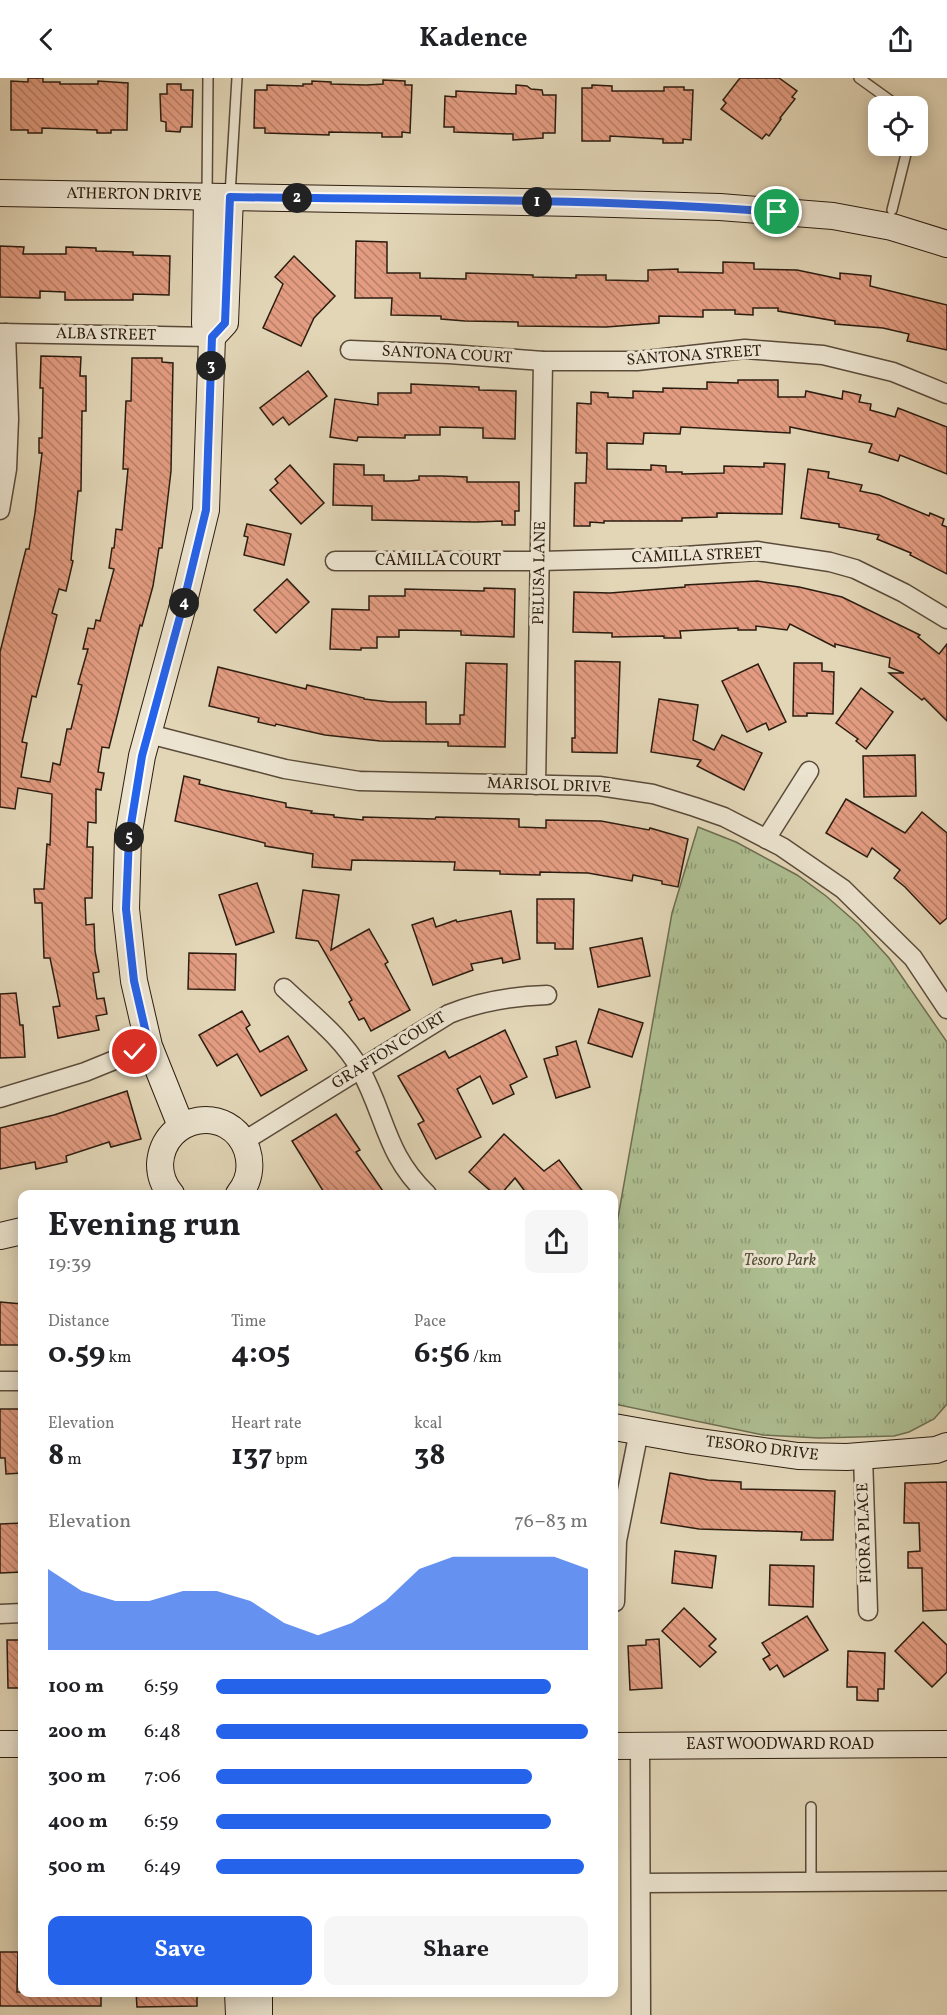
<!DOCTYPE html>
<html lang="en">
<head>
<meta charset="utf-8">
<style>
  :root { --surface:#fff; --page:#f6f6f6; --text:#202124; --muted:#757577; --accent:#2563eb }
  body { margin:0; font-family:Vollkorn,serif; background:var(--page); color:var(--text); height:100vh; display:flex; flex-direction:column; font-size:22px; white-space:nowrap }
  * { box-sizing:border-box; margin:0 }
  p { font-size:20px; color:var(--muted) }
  .icon { flex:none; width:33px; height:33px; fill:none; stroke:currentColor; stroke-width:2; stroke-linecap:round; stroke-linejoin:round }
  .map { position:relative; flex:1; overflow:hidden }
  .details { position:absolute; left:18px; top:1112px; width:600px; height:807px; display:flex; flex-direction:column; background:var(--surface); border-radius:12px; box-shadow:0 3px 15px #0003 }
  .details>* { flex:none }
  .tools { position:absolute; left:868px; top:18px; display:grid; gap:12px }
  .tools a { display:grid; place-items:center; width:60px; height:60px; border-radius:12px; background:var(--surface); box-shadow:0 3px 15px #0003; font-size:30px }
  .pin { position:absolute; display:grid; place-items:center; width:51px; height:51px; color:#fff; margin:-26px; border:3px solid #fff; border-radius:50%; box-shadow:0 2px 6px #0007 }
  .km { position:absolute; width:30px; height:30px; margin:-15px; border-radius:50%; background:#222; color:#fff; font-size:16px; line-height:30px; text-align:center }
  .round { display:grid; place-items:center; flex:none; width:63px; height:63px; border-radius:12px; background:var(--page) }
  .summary { display:flex; align-items:center; justify-content:space-between; height:102px; padding:0 30px }
  h1 { font-size:33px; font-weight:700; line-height:45px }
  .figures { display:grid; grid-template-columns:repeat(3,1fr); gap:9px; height:102px; padding:6px 30px }
  .figures div { display:grid; align-content:center }
  .figures b { font-size:30px; font-weight:700 }
  .figures small { font-size:16px; font-weight:400 }
  .figures p { font-size:16px }
  .chart { height:168px; padding:12px 30px }
  .chart p { display:flex; justify-content:space-between }
  .chart svg { width:100%; height:108px; margin-top:6px; fill:var(--accent); opacity:.7 }
  .button { display:flex; gap:12px; margin-top:auto; padding:12px 30px }
  .button a { flex:1; height:69px; border-radius:12px; background:var(--accent); color:#fff; font-size:24px; font-weight:700; line-height:69px; text-align:center }
  .button a+a { background:var(--page); color:var(--text) }
  ul { padding:0 30px; list-style:none; font-size:20px }
  li { display:grid; grid-template-columns:96px 72px 1fr; align-items:center; height:45px }
  li i { height:15px; border-radius:8px; background:var(--accent) }
  header { display:flex; justify-content:space-between; align-items:center; height:78px; padding:0 30px; background:var(--surface); font-size:27px; font-weight:700 }
  .map>svg:first-child { display:block }
</style>
</head>
<body>
<header><svg class="icon" aria-label="back" viewBox="0 0 24 24"><path d="M15 5l-7 7 7 7"/></svg>Kadence<svg class="icon" aria-label="share" viewBox="0 0 24 24"><path d="M12 15V3M7 8l5-5 5 5M5 13v7h14v-7"/></svg></header>
<div class="map">
<svg width="947" height="1937" viewBox="0 0 947 1937">
  <defs>
    <pattern id="park-tufts" width="24" height="20" patternUnits="userSpaceOnUse" patternTransform="scale(1.5)"><rect width="24" height="20" fill="#aebf92"/><path d="M3 7l-1-3M5 7V3M7 7l1-3M15 17l-1-3M17 17v-4M19 17l1-3" fill="none" stroke="#8e9b76"/></pattern>
    <pattern id="building-back-hatch" width="6" height="6" patternUnits="userSpaceOnUse" patternTransform="scale(1.5)"><rect width="6" height="6" fill="#e39c81"/><path d="M-1 5l2 2M0 0l6 6M5-1l2 2" fill="none" stroke="#b87f68"/></pattern>
  </defs>
  <rect width="100%" height="100%" fill="#e2d6b7"/>
  <filter id="stains"><feTurbulence type="fractalNoise" baseFrequency=".00333" numOctaves="4"/><feColorMatrix values="0 0 0 0 .2 0 0 0 0 .09 0 0 0 0 .02 0 0 0 .5 -.17"/></filter>
  <radialGradient id="worn" r=".72"><stop offset=".6" stop-color="#630" stop-opacity="0"/><stop offset="1" stop-color="#630" stop-opacity=".3"/></radialGradient>
  <polygon fill="url(#park-tufts)" stroke="#6d6e51" stroke-width="1.5" points="698,749 736,764 797,797 826,818 858,846 889,880 947,964 947,1326 934,1341 909,1354 894,1358 819,1360 763,1357 614,1326 614,1162 672,835"/>
  <g fill="url(#building-back-hatch)" stroke="#2c1d10" stroke-width="1.5">
    <polygon points="28,0 43,0 43,4 60,4 60,6 98,6 98,3 128,5 127,52 111,52 111,55 97,55 97,52 42,50 42,55 28,55 28,52 11,52 11,3 28,4"/>
    <polygon points="740,0 779,0 797,13 792,19 795,21 780,40 781,41 769,58 766,56 762,61 721,31 726,25 723,22"/>
    <polygon points="383,2 405,3 405,7 412,7 410,55 402,54 402,59 382,59 382,55 329,54 329,57 265,55 265,50 254,50 255,12 267,12 267,7 303,8 303,6 312,6 312,3 331,4 331,6 366,7 383,6"/>
    <polygon points="167,6 181,6 181,12 193,12 192,49 181,49 180,54 166,53 166,44 161,43 160,16 167,16"/>
    <polygon points="516,7 527,8 531,11 542,12 543,17 556,17 555,55 543,55 543,60 513,62 513,56 454,54 454,49 444,49 445,18 456,19 456,13 516,16"/>
    <polygon points="592,7 612,8 612,13 664,13 664,9 684,9 684,12 693,12 691,62 683,61 683,65 663,65 663,61 610,58 610,63 582,63 582,10 592,10"/>
    <polygon points="356,163 387,164 387,195 420,195 420,200 466,201 466,195 533,197 533,199 576,200 576,197 606,197 606,202 648,203 648,192 678,191 678,194 723,195 723,184 754,185 754,191 797,192 840,201 840,195 871,198 870,208 947,227 947,272 907,263 909,256 883,250 835,246 835,243 778,233 778,230 753,230 753,237 735,236 735,232 703,232 703,239 659,238 659,245 606,249 518,248 518,244 465,243 441,241 441,238 391,237 392,220 355,220"/>
    <polygon points="0,168 24,169 23,176 66,176 66,169 96,170 96,173 133,174 133,177 170,178 169,217 133,216 133,222 65,222 65,214 40,213 40,220 0,219"/>
    <polygon points="294,178 335,218 314,240 301,268 263,250 283,206 275,199"/>
    <polygon points="41,278 81,279 80,298 86,298 86,333 82,333 81,413 78,413 71,482 73,483 66,513 59,511 52,535 57,537 36,619 32,618 22,664 27,665 21,699 50,704 53,685 60,687 67,651 71,651 82,607 78,606 88,571 83,571 88,550 94,551 96,542 100,543 114,491 109,490 112,470 114,470 116,451 122,452 128,391 123,391 126,323 131,323 132,280 162,280 162,284 173,285 171,393 162,470 159,470 153,508 142,548 140,547 109,670 102,669 98,694 104,695 101,712 96,711 96,745 88,744 87,769 93,769 92,820 85,820 86,847 94,846 95,873 99,894 93,895 97,921 104,920 107,936 96,938 99,952 58,960 53,929 60,928 50,880 44,880 42,825 35,825 34,811 44,811 47,766 50,767 52,716 18,710 15,731 0,729 0,574 26,471 29,471 35,435 42,375 39,375 39,360 42,360 43,310 40,310"/>
    <polygon points="308,293 327,318 289,347 283,339 273,347 260,330"/>
    <polygon points="738,302 778,302 778,319 805,319 806,313 842,321 843,313 861,317 859,324 871,326 870,332 895,339 898,330 947,349 947,396 900,377 898,383 869,374 872,366 790,349 790,355 681,349 680,356 644,355 643,366 607,365 607,391 651,392 651,387 666,388 666,394 682,394 682,396 724,395 724,388 764,389 764,385 785,386 782,436 717,435 717,439 682,440 682,443 604,443 604,445 590,444 590,448 574,448 575,405 586,405 587,375 576,375 577,325 591,326 591,314 608,315 608,319 633,320 633,313 663,314 663,310 707,311 707,304 738,305"/>
    <polygon points="411,306 479,309 479,312 516,313 515,361 483,360 483,350 440,349 440,357 405,357 405,360 358,359 357,363 330,359 335,321 378,327 378,315 411,315"/>
    <polygon points="334,386 364,387 364,397 384,397 384,403 409,403 419,402 419,398 442,398 467,399 467,404 519,404 519,433 515,433 515,447 502,447 502,443 476,444 372,442 372,428 333,427"/>
    <polygon points="290,387 324,425 301,446 270,412 278,405 275,401"/>
    <polygon points="808,391 829,394 828,400 862,407 860,413 879,417 929,438 930,435 944,441 942,447 947,449 947,496 910,477 911,475 877,461 879,457 839,449 839,446 801,440"/>
    <polygon points="247,446 291,456 284,487 244,477 248,459 244,458"/>
    <polygon points="287,501 309,524 276,555 254,532"/>
    <polygon points="757,503 799,509 842,519 920,557 918,559 939,576 947,566 947,643 924,620 922,622 889,595 904,595 889,589 890,580 835,566 835,569 790,546 787,552 756,548 756,552 738,552 738,550 680,553 681,560 664,560 664,558 612,559 612,555 573,554 574,514 610,515 685,509 685,507"/>
    <polygon points="484,510 515,511 514,559 461,557 461,553 399,552 399,559 377,559 377,570 361,570 361,572 330,571 332,531 369,532 369,518 405,518 405,511 484,513"/>
    <polygon points="575,583 620,584 617,675 572,674 572,660 575,660"/>
    <polygon points="466,585 507,586 505,669 448,668 448,664 380,663 325,657 276,646 275,648 258,644 259,640 209,628 218,589 306,611 307,607 364,620 364,621 390,624 426,624 426,646 460,646 460,637 464,637"/>
    <polygon points="794,585 822,585 822,593 834,594 833,636 807,635 807,638 793,638"/>
    <polygon points="758,586 786,644 769,652 766,645 747,654 722,603"/>
    <polygon points="861,610 893,634 866,671 856,663 858,661 836,645"/>
    <polygon points="659,621 698,627 693,662 714,672 722,657 762,675 744,712 697,688 701,682 651,674"/>
    <polygon points="915,677 916,718 864,719 863,678"/>
    <polygon points="184,698 200,702 199,706 223,712 286,725 286,729 312,733 311,735 334,737 334,739 363,742 363,739 435,741 436,739 519,741 519,749 546,750 546,742 601,743 649,752 650,750 688,761 678,809 662,806 662,803 633,797 632,803 588,795 540,794 540,797 500,796 500,793 454,792 455,784 352,782 351,792 312,789 313,776 265,768 265,765 175,743"/>
    <polygon points="846,721 905,755 922,734 947,755 947,840 940,846 905,809 894,800 900,792 872,770 867,779 826,755"/>
    <polygon points="257,805 274,854 236,867 219,817"/>
    <polygon points="303,812 339,817 331,872 369,851 388,884 385,886 410,932 371,953 364,940 359,942 349,924 352,922 318,863 296,860"/>
    <polygon points="537,821 574,821 573,871 555,871 555,865 537,865"/>
    <polygon points="511,833 520,881 503,885 502,880 471,886 473,892 433,907 412,847 433,840 436,849 456,842 457,844"/>
    <polygon points="642,860 650,898 598,909 590,870"/>
    <polygon points="189,875 236,876 235,912 188,911"/>
    <polygon points="16,915 20,947 23,947 25,979 0,980 0,916"/>
    <polygon points="599,931 643,945 632,979 588,965"/>
    <polygon points="242,933 250,947 246,950 260,974 288,958 307,992 261,1018 237,976 217,988 199,957"/>
    <polygon points="505,952 527,999 510,1007 514,1016 493,1026 480,998 457,1011 481,1059 436,1081 418,1046 424,1043 398,998 445,973 449,980"/>
    <polygon points="576,963 590,1009 556,1020 544,981 558,977 556,969"/>
    <polygon points="127,1013 141,1061 111,1069 109,1064 66,1078 67,1084 36,1091 35,1084 0,1091 0,1050 54,1037"/>
    <polygon points="336,1036 360,1072 356,1074 385,1116 325,1116 292,1063"/>
    <polygon points="504,1056 544,1093 559,1082 585,1116 527,1116 515,1100 501,1116 494,1116 469,1094"/>
    <polygon points="0,1224 22,1226 22,1267 0,1267"/>
    <polygon points="0,1331 21,1331 22,1395 6,1396 5,1380 0,1380"/>
    <polygon points="670,1395 708,1402 741,1404 741,1411 835,1413 833,1462 801,1462 802,1454 699,1451 661,1445"/>
    <polygon points="947,1404 947,1532 923,1533 922,1490 908,1490 908,1474 920,1473 919,1445 904,1445 905,1405"/>
    <polygon points="22,1445 22,1494 0,1495 0,1446"/>
    <polygon points="675,1473 716,1478 712,1510 672,1505"/>
    <polygon points="770,1487 814,1488 813,1529 769,1527"/>
    <polygon points="684,1530 716,1561 709,1568 716,1574 700,1589 662,1553"/>
    <polygon points="807,1538 828,1572 784,1599 777,1587 770,1592 763,1581 770,1577 762,1565"/>
    <polygon points="923,1544 947,1567 947,1594 932,1609 895,1573"/>
    <polygon points="659,1561 662,1610 630,1612 628,1568 646,1567 646,1562"/>
    <polygon points="7,1562 22,1562 22,1610 8,1610"/>
    <polygon points="848,1573 885,1575 884,1611 878,1611 878,1623 857,1622 857,1609 847,1609"/>
    <polygon points="0,1874 18,1874 17,1914 101,1914 101,1928 0,1928"/>
    <polygon points="136,1914 197,1914 197,1928 137,1929"/>
  </g>
  <g fill="none" stroke-linecap="round" stroke-linejoin="round">
    <g stroke="#5a4b3a" stroke-width="12">
      <g id="lane">
        <polyline points="859,0 898,28"/>
        <polyline points="230,117 237,0"/>
        <polyline points="207,118 208,0"/>
        <polyline points="892,132 908,68"/>
        <polyline points="811,1729 811,1804"/>
      </g>
    </g>
    <g stroke="#5a4b3a" stroke-width="21">
      <g id="street">
        <polyline points="0,255 212,259"/>
        <polyline points="350,272 449,276 543,283 637,283 745,271 823,277 893,294 947,316"/>
        <polyline points="0,432 7,391 9,341 6,255"/>
        <polyline points="335,483 540,483 656,480 757,473 830,484 855,491 904,515 947,541"/>
        <polyline points="149,656 285,691 359,703 599,708 653,716 695,729 724,739 782,769 843,811 913,880 947,931"/>
        <polyline points="536,707 543,283"/>
        <polyline points="766,761 809,693"/>
        <path d="M284,910C310,935 342,959 360,991C386,1038 385,1076 427,1116"/>
        <polyline points="0,1020 85,994 149,968"/>
        <path d="M244,1063L449,936C481,923 513,918 547,917"/>
        <polyline points="0,1303 22,1303"/>
        <polyline points="863,1378 868,1533"/>
        <polyline points="615,1524 617,1463 639,1353"/>
        <polyline points="0,1536 22,1535"/>
        <polyline points="640,1668 641,1937"/>
        <polyline points="641,1805 947,1803"/>
      </g>
    </g>
    <g stroke="#2c1d10" stroke-width="28">
      <g id="secondary">
        <polyline points="0,115 578,125 720,129 833,138 892,149 947,166"/>
        <polyline points="212,259 225,245 230,119"/>
        <polyline points="181,1048 149,968 134,903 126,831 128,759 142,678 182,531 206,432 212,259 205,246 207,119"/>
        <path d="M171,1116C164,1108 160,1097 160,1086C163,1036 230,1025 247,1072C252,1088 249,1104 239,1116"/>
        <polyline points="0,1158 22,1153"/>
        <polyline points="614,1349 693,1363 798,1378 847,1379 936,1372 947,1368"/>
        <polyline points="0,1666 22,1666"/>
        <polyline points="614,1668 947,1666"/>
        <polyline points="238,1914 239,1937"/>
        <polyline points="259,1914 259,1937"/>
      </g>
    </g>
    <use href="#lane" stroke="#ece4d0" stroke-width="9"/>
    <use href="#street" stroke="#ece4d0" stroke-width="18"/>
    <use href="#secondary" stroke="#ece4d0" stroke-width="26"/>
  </g>
  <g fill="none" stroke-linecap="round" stroke-linejoin="round">
    <g stroke="#fff" stroke-width="12">
      <path id="route" d="M135,974L149,968L134,903L126,831L129,759L142,678L182,531L206,432L212,259L225,245L230,119C412,122 595,120 777,134"/>
    </g>
    <use href="#route" stroke="#2563eb" stroke-width="8"/>
  </g>
  <g text-anchor="middle" dominant-baseline="central" stroke-width="6" stroke-linejoin="round" paint-order="stroke">
    <g font-size="16" fill="#2c1d10" stroke="#ece4d0">
      <text transform="translate(134 117) rotate(1)">ATHERTON DRIVE</text>
      <text transform="translate(106 257) rotate(1)">ALBA STREET</text>
      <text transform="translate(447 277) rotate(3)">SANTONA COURT</text>
      <text transform="translate(694 278) rotate(-4)">SANTONA STREET</text>
      <text transform="translate(697 478) rotate(-2)">CAMILLA STREET</text>
      <text x="438" y="483">CAMILLA COURT</text>
      <text transform="translate(540 495) rotate(-89)">PELUSA LANE</text>
      <text transform="translate(549 708) rotate(2)">MARISOL DRIVE</text>
      <text transform="translate(389 973) rotate(-32)">GRAFTON COURT</text>
      <text transform="translate(762 1371) rotate(7)">TESORO DRIVE</text>
      <text transform="translate(865 1455) rotate(-92)">FIORA PLACE</text>
      <text x="780" y="1667">EAST WOODWARD ROAD</text>
    </g>
    <g font-size="16" font-style="italic" fill="#534e37" stroke="#ece4d0">
      <text x="780" y="1183">Tesoro Park</text>
    </g>
  </g>
  <rect width="100%" height="100%" filter="url(#stains)"/>
  <rect width="100%" height="100%" fill="url(#worn)"/>
</svg>
<div class="tools">
<a><svg class="icon" aria-label="locate" viewBox="0 0 24 24"><circle cx="12" cy="12" r="6"/><path d="M12 2v4M12 18v4M2 12h4M18 12h4"/></svg></a>
</div>
<div class="pin" style="left:777px;top:134px;background:#1e9e55"><svg class="icon" aria-label="arrive" viewBox="0 0 24 24"><path d="M6 21V4h12l-3 4 3 4H6"/></svg></div>
<div class="pin" style="left:135px;top:974px;background:#d93025"><svg class="icon" aria-label="check" viewBox="0 0 24 24"><path d="M5 12l5 5 9-10"/></svg></div>
<b class="km" style="left:537px;top:124px">1</b>
<b class="km" style="left:297px;top:120px">2</b>
<b class="km" style="left:211px;top:288px">3</b>
<b class="km" style="left:184px;top:525px">4</b>
<b class="km" style="left:129px;top:759px">5</b>
<section class="details">
<div class="summary"><div><h1>Evening run</h1><p>19:39</p></div><a class="round"><svg class="icon" aria-label="share" viewBox="0 0 24 24"><path d="M12 15V3M7 8l5-5 5 5M5 13v7h14v-7"/></svg></a></div>
<div class="figures">
<div><p>Distance</p><b>0.59<small> km</small></b></div>
<div><p>Time</p><b>4:05</b></div>
<div><p>Pace</p><b>6:56<small> /km</small></b></div>
</div>
<div class="figures">
<div><p>Elevation</p><b>8<small> m</small></b></div>
<div><p>Heart rate</p><b>137<small> bpm</small></b></div>
<div><p>kcal</p><b>38</b></div>
</div>
<div class="chart"><p><span>Elevation</span>76–83 m</p>
<svg viewBox="0 0 160 44" preserveAspectRatio="none"><path d="M0 44V11L10 20L20 24L30 24L40 20L50 20L60 24L70 33L80 38L90 33L100 24L110 11L120 6L130 6L140 6L150 6L160 11V44z"/></svg>
</div>
<ul>
<li><b>100 m</b>6:59<i style="width:90%"></i></li>
<li><b>200 m</b>6:48<i style="width:100%"></i></li>
<li><b>300 m</b>7:06<i style="width:85%"></i></li>
<li><b>400 m</b>6:59<i style="width:90%"></i></li>
<li><b>500 m</b>6:49<i style="width:99%"></i></li>
</ul>
<div class="button"><a>Save</a><a>Share</a></div>
</section>
</div>
</body>
</html>
